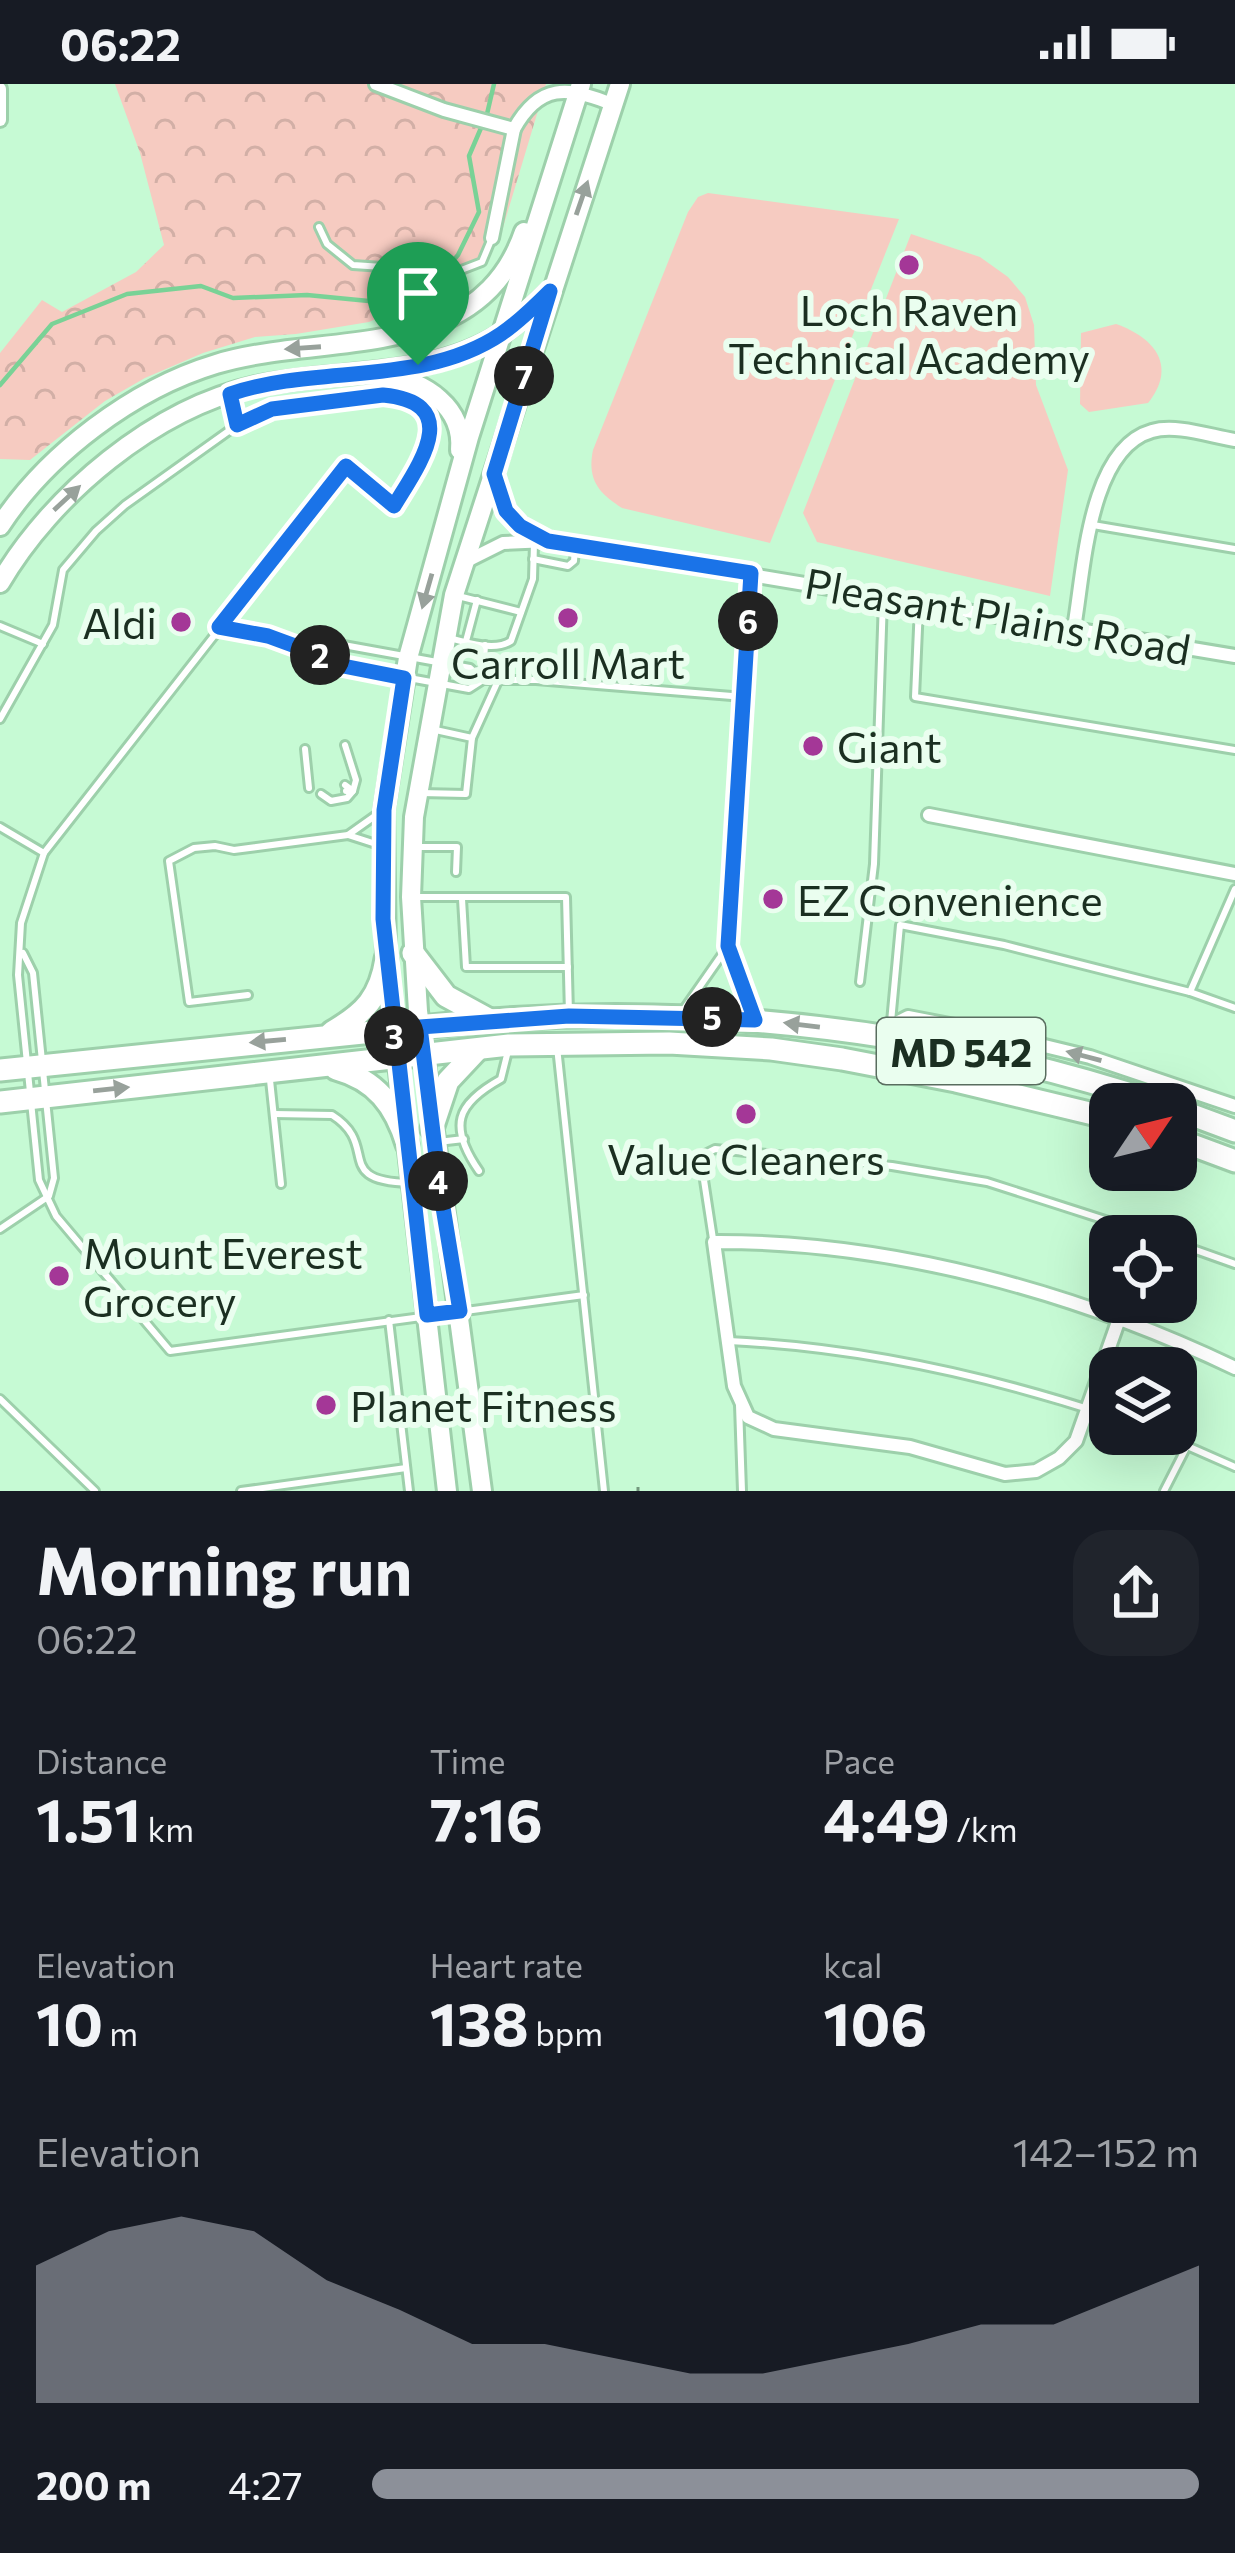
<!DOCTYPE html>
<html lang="en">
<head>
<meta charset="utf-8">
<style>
  :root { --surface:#171b24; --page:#20242c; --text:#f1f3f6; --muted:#9ea1a6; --accent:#8c9099 }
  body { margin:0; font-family:Commissioner,sans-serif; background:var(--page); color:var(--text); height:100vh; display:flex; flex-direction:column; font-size:45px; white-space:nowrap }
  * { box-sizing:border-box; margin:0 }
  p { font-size:39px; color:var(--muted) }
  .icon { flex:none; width:66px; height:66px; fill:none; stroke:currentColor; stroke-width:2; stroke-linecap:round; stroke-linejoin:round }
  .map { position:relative; height:1407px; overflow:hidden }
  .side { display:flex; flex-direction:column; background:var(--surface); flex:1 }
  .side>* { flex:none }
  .needle { width:78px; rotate:55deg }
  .tools { position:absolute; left:1089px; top:999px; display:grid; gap:24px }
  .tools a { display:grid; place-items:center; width:108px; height:108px; border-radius:24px; background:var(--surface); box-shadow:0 12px 48px #0002; font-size:60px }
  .pin { position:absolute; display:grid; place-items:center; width:102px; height:102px; color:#fff; margin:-123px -51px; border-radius:50% 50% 50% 0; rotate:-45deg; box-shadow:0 0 12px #0007 }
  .pin .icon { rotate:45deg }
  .km { position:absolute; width:60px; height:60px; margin:-30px; border-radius:50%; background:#222; color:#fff; font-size:33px; line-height:60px; text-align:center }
  .round { display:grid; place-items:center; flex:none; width:126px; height:126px; border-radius:36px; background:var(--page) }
  .headline { display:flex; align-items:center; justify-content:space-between; height:204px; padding:0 36px }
  h1 { font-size:66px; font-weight:700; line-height:90px }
  .metrics { display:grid; grid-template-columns:repeat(3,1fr); gap:18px; height:204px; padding:12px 36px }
  .metrics div { display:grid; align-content:center }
  .metrics b { font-size:60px; font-weight:700 }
  .metrics small { font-size:33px; font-weight:400 }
  .metrics p { font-size:33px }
  .chart { height:336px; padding:24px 36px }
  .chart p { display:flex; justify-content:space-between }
  .chart svg { width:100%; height:216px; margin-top:12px; fill:var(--accent); opacity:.7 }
  ul { padding:0 36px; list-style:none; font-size:39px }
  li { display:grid; grid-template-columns:192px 144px 1fr; align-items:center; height:90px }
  li i { height:30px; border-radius:15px; background:var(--accent) }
  .status { display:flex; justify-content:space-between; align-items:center; height:84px; padding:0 60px; background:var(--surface); direction:ltr }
  .status svg { height:33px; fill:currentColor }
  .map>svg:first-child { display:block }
</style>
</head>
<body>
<div class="status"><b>06:22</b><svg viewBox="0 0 49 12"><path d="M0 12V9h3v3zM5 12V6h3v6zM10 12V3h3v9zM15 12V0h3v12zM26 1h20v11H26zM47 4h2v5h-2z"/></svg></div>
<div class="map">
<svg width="1235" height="1407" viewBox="0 0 1235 1407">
  <defs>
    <pattern id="forest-crowns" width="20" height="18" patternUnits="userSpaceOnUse" patternTransform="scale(3)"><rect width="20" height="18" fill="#f6cbc1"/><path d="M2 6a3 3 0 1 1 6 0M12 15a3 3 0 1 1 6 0" fill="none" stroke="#d2afa6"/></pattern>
  </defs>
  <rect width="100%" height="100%" fill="#c6fad4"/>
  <g fill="#f6cbc1">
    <path d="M708,109L899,135L770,459L622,424C598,409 587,395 593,366L688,128L698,113Z"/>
    <polygon points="911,150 980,173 1008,193 1025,213 1034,241 1036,301 1068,386 1050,512 817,458 803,429"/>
    <path d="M1116,240C1156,254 1177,283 1148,319L1089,328L1080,320L1081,249Z"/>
  </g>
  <polygon fill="url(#forest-crowns)" points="115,0 546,0 498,160 445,203 369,238 296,250 255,253 203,269 145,294 105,317 30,376 0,375 0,269 42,216 62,228 136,188 164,161 140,69"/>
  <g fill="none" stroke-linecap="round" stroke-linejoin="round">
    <polyline stroke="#79d296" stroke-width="4.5" points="0,301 52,240 127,210 201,202 233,214 307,211 379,218 428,205 458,171 479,128 469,72 487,30 494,0"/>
    <g stroke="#9dd0ab" stroke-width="12">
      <g id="service">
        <polyline points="319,143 327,160 353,181 456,188 482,178 492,154"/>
        <polyline points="231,314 237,341"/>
        <polyline points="1093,441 1235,465"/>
        <polyline points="533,475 568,482 574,477 575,464"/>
        <polyline points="751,493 728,862 753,931"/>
        <polyline points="458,512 521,528"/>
        <polyline points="919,522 915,613 1235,666"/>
        <polyline points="0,542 43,560"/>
        <path d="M219,543C259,550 299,557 333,580L469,605L483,596H536L744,613"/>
        <path d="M448,554C468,558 494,568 511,557L533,495L534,459"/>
        <polyline points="466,557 477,516"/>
        <polyline points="317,570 338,560 470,584 483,596"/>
        <polyline points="483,593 485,561"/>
        <path d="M0,635L53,541L63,486L96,447L125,421L237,341L272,325L383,311C464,319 418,382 394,422L346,383L44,769L21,839L18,891L39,1096L56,1132L170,1267L584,1211"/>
        <polyline points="472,654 497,599"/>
        <polyline points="345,661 356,696 353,707 346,707"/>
        <polyline points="305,665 309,704"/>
        <polyline points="421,709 466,710 472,654 431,645"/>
        <polyline points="321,710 331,717 347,714 353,707 345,701"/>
        <polyline points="0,743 44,769"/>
        <polyline points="348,751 379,761"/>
        <polyline points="416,763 457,763 456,788"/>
        <polyline points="415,813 566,813 569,930"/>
        <polyline points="462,815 466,883 568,883"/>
        <polyline points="860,898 874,780 883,515"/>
        <polyline points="1190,908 1235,924"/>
        <polyline points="248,911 189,918 169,777 194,764 215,762 234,766 348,751 379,729"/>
        <polyline points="682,928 728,862"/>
        <polyline points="891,938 900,841 1004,861 1190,908 1235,805"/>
        <polyline points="557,963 604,1407"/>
        <polyline points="270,996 281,1100"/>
        <path d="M274,1030L332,1031C381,1062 331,1097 410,1099"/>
        <polyline points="438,1058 464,1055"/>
        <path d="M479,1087C448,1042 456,1020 501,995L508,967"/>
        <polyline points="0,1145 49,1112 54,1094 33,889 23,869"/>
        <polyline points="713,1155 702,1083 705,1070 715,1065 892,1082 987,1098 1155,1152"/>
        <polyline points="1176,1159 1235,1180"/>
        <polyline points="389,1236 409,1407"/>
        <path d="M729,1257C856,1263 989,1292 1110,1332"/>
        <polyline points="0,1315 95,1407"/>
        <polyline points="739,1321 742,1407"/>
        <polyline points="1160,1350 1235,1383"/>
        <polyline points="241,1407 406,1384"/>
        <polyline points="1164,1407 1187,1362"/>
      </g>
    </g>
    <g stroke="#9dd0ab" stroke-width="18">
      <g id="minor">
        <path d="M376,0L444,26L514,45C539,0 567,1 614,21"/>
        <polyline points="0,5 0,36"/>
        <polyline points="492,154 514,45"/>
        <path d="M494,392C503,427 516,439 547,456"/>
        <polyline points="465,478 503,459 548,457 1235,572"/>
        <path d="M1074,544C1084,488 1088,365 1152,347C1176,340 1210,352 1235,356"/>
        <polyline points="929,731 1235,790"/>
        <polyline points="875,950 908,933 991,949 1090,973 1235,1022"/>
        <path d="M1119,1235L1076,1357L1059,1374L1036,1387L1005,1390L910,1363L774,1345L748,1333L734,1302L714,1158C891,1157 1076,1208 1235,1284"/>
      </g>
    </g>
    <g stroke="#9dd0ab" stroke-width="24">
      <g id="secondary">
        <path d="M387,292C425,298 464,323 460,366"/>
        <path d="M0,442C47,370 133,305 216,280C324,247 478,282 524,148"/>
        <path d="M0,499C51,411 155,324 256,302C336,285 426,296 498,252C516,241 531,225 547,210"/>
        <polyline points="447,1407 386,875 384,726 408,574 469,353 581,0"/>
        <polyline points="482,1407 418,927 411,813 414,733 454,511 620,0"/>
      </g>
    </g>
    <g stroke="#9dd0ab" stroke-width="27">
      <g id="primary">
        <polyline points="413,869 446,912 490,936"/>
        <path d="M332,948C365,929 380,913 386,875"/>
        <path d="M336,985C376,996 395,1021 407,1060"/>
        <path d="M0,986L490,936C718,920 945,948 1162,1020"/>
        <polyline points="0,1018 509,961 669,959 771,965 842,975 956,997 1110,1034"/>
        <polyline points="1176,1025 1235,1047"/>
        <polyline points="432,1045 448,997 478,965"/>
        <polyline points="1176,1055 1235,1077"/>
      </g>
    </g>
    <polyline stroke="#73987d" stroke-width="3" stroke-dasharray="12 6" stroke-linecap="butt" points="638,1403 638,1407"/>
    <use href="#service" stroke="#fff" stroke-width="6"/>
    <use href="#minor" stroke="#fff" stroke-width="12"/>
    <use href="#secondary" stroke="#fff" stroke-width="18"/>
    <use href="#primary" stroke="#fff" stroke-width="21"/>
  </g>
  <defs><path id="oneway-solid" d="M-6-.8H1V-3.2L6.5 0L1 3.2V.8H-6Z" transform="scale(3)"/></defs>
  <g fill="#98a19b">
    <use href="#oneway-solid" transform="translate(582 114) rotate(-71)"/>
    <use href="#oneway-solid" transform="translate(303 264) rotate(176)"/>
    <use href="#oneway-solid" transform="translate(67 414) rotate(-43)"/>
    <use href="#oneway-solid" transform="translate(427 507) rotate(106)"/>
    <use href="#oneway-solid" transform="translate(802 941) rotate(-173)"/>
    <use href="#oneway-solid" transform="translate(268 957) rotate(175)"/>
    <use href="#oneway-solid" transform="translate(1084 972) rotate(-165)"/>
    <use href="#oneway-solid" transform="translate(111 1005) rotate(-6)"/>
  </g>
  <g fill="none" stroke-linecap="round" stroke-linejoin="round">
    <g stroke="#fff" stroke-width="24">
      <path id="route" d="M550,207L494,390L506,427L520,442L548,457L751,489L728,862L755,936L569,932L420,943L440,1105L460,1227L427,1231L383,835L384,726L404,594L333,580L317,570L268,552L219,543L346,382L394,422C418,382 466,319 383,311L272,325L237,341L230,310C317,280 422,303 501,250C519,238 535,222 550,207Z"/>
    </g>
    <use href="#route" stroke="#1a73e8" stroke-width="15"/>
  </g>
  <g fill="#a43797" stroke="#eafeef" stroke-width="4.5">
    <circle cx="909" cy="181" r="12"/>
    <circle cx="568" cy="534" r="12"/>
    <circle cx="181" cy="538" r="12"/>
    <circle cx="813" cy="662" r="12"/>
    <circle cx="773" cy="815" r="12"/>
    <circle cx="746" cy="1030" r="12"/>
    <circle cx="59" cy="1192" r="12"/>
    <circle cx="326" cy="1321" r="12"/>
  </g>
  <g text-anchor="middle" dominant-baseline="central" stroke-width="12" stroke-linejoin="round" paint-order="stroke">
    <rect fill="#eafeef" stroke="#596d5f" stroke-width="3" x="877" y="934" width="168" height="66" rx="9"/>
    <g font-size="39" font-weight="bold" fill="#1b2f21">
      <text x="961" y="967">MD 542</text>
    </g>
    <g font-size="42" fill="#1b2f21" stroke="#eafeef" text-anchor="start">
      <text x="909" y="225" text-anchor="middle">Loch Raven<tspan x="909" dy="48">Technical Academy</tspan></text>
      <text x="157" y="538" text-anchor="end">Aldi</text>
      <text x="568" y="578" text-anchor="middle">Carroll Mart</text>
      <text x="837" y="662">Giant</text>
      <text x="797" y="815">EZ Convenience</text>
      <text x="746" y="1074" text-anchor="middle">Value Cleaners</text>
      <text x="83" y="1168">Mount Everest<tspan x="83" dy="48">Grocery</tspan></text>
      <text x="350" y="1321">Planet Fitness</text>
    </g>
    <g font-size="42" fill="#1b2f21" stroke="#eafeef">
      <text transform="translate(998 531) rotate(10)">Pleasant Plains Road</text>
    </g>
  </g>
</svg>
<div class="tools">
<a><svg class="needle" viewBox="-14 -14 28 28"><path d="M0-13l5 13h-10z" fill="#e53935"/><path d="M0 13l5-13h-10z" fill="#9ea1a6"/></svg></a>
<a><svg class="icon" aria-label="locate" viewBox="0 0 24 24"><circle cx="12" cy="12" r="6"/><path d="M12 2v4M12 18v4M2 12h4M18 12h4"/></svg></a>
<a><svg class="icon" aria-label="layers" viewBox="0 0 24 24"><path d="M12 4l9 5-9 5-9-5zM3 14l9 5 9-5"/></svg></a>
</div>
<div class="pin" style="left:418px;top:281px;background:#1e9e55"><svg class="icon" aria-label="arrive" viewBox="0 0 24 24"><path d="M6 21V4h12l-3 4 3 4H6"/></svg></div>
<b class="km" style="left:320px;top:571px">2</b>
<b class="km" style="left:394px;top:952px">3</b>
<b class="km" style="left:438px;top:1097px">4</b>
<b class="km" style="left:712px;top:933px">5</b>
<b class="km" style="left:748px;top:537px">6</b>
<b class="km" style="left:524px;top:292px">7</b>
</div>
<section class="side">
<div class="headline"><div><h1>Morning run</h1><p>06:22</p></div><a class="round"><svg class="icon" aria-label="share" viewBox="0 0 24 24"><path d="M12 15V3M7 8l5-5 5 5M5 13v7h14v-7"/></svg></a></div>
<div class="metrics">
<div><p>Distance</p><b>1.51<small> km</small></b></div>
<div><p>Time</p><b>7:16</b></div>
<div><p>Pace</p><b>4:49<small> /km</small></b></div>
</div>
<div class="metrics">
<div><p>Elevation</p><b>10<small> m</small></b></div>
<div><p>Heart rate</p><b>138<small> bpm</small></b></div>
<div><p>kcal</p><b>106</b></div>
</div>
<div class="chart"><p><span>Elevation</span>142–152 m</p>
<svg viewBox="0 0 160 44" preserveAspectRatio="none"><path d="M0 44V16L10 9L20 6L30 9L40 19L50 25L60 32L70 32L80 35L90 38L100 38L110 35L120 32L130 28L140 28L150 22L160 16V44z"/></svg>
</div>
<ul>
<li><b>200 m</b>4:27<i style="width:100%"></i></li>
</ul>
</section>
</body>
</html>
